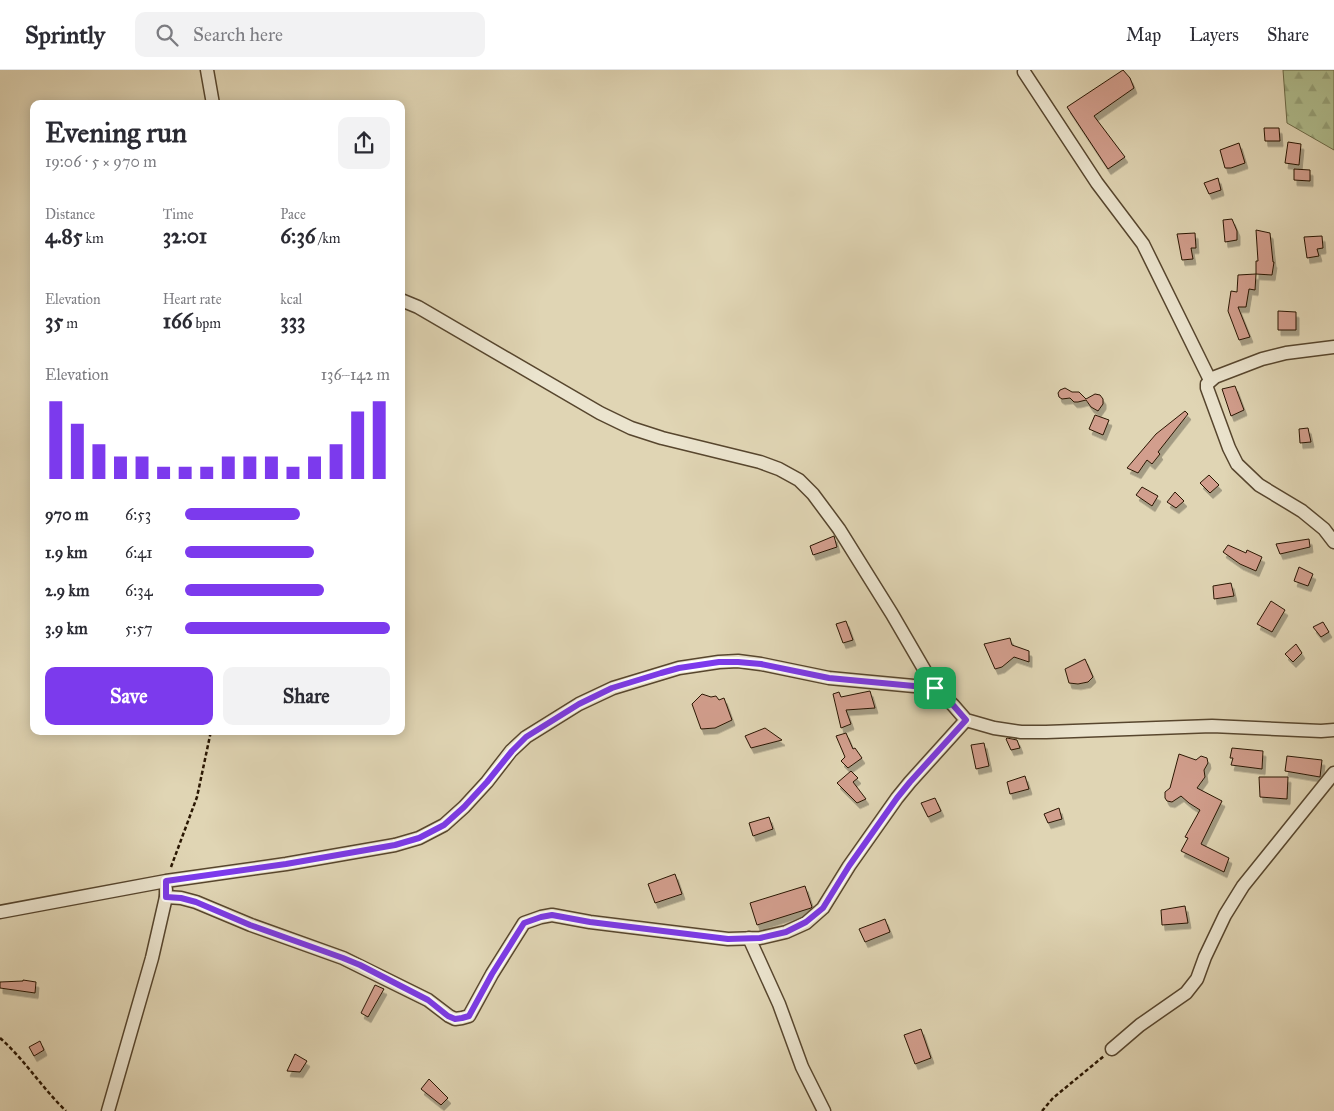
<!DOCTYPE html>
<html lang="en">
<head>
<meta charset="utf-8">
<style>
  :root { --surface:#fff; --page:#f2f2f3; --text:#2b2b33; --muted:#7c7c81; --line:#e1e1e2; --accent:#7c3aed }
  body { margin:0; font-family:"IM FELL Great Primer",serif; background:var(--page); color:var(--text); height:100vh; display:flex; flex-direction:column; font-size:19px; white-space:nowrap }
  * { box-sizing:border-box; margin:0 }
  p { font-size:16px; color:var(--muted) }
  .icon { flex:none; width:28px; height:28px; fill:none; stroke:currentColor; stroke-width:2; stroke-linecap:round; stroke-linejoin:round }
  .map { position:relative; flex:1; overflow:hidden }
  .details { position:absolute; left:30px; top:30px; width:375px; height:635px; display:flex; flex-direction:column; background:var(--surface); border-radius:10px; box-shadow:0 2px 12px #0003 }
  .details>* { flex:none }
  .pin { position:absolute; display:grid; place-items:center; width:42px; height:42px; color:#fff; margin:-21px; border-radius:10px; box-shadow:0 2px 8px #0006 }
  .round { display:grid; place-items:center; flex:none; width:52px; height:52px; border-radius:10px; background:var(--page) }
  .summary { display:flex; align-items:center; justify-content:space-between; height:85px; padding:0 15px }
  h1 { font-size:28px; font-weight:800; line-height:38px }
  .metrics { display:grid; grid-template-columns:repeat(3,1fr); gap:8px; height:85px; padding:5px 15px }
  .metrics div { display:grid; align-content:center }
  .metrics b { font-size:21px; font-weight:800 }
  .metrics small { font-size:14px; font-weight:400 }
  .metrics p { font-size:14px }
  .chart { height:140px; padding:10px 15px }
  .chart p { display:flex; justify-content:space-between }
  .chart svg { width:100%; height:90px; margin-top:5px; stroke:var(--accent); stroke-width:6 }
  .button { display:flex; gap:10px; margin-top:auto; padding:10px 15px }
  .button a { flex:1; height:58px; border-radius:10px; background:var(--accent); color:#fff; font-size:20px; font-weight:800; line-height:58px; text-align:center }
  .button a+a { background:var(--page); color:var(--text) }
  ul { padding:0 15px; list-style:none; font-size:16px }
  li { display:grid; grid-template-columns:80px 60px 1fr; align-items:center; height:38px }
  li i { height:12px; border-radius:6px; background:var(--accent) }
  header { display:flex; align-items:center; gap:30px; box-sizing:border-box; height:70px; padding:0 25px; background:var(--surface); border-bottom:1px solid var(--line) }
  header strong { font-size:24px }
  nav { display:flex; gap:28px; margin-inline-start:auto; font-size:18px }
  .search { width:350px; height:45px; background:var(--page); display:flex; align-items:center; gap:12px; box-sizing:border-box; padding:0 18px; border-radius:10px; color:var(--muted); font-size:19px }
  .map>svg:first-child { display:block }
</style>
</head>
<body>
<header>
<strong>Sprintly</strong>
<div class="search"><svg class="icon" aria-label="search" viewBox="0 0 24 24"><circle cx="10" cy="10" r="6"/><path d="M15 15l6 6"/></svg>Search here</div>
<nav><a>Map</a><a>Layers</a><a>Share</a></nav>
</header>
<div class="map">
<svg width="1334" height="1041" viewBox="0 0 1334 1041">
  <defs>
    <pattern id="forest-firs" width="22" height="20" patternUnits="userSpaceOnUse" patternTransform="scale(1.25)"><rect width="22" height="20" fill="#b0be8f"/><path d="M5 1l3.5 6h-7zM16 11l3.5 6h-7z" fill="#97a37a"/></pattern>
    <filter id="shadow"><feDropShadow dx="3" dy="5.5" stdDeviation="0" flood-color="#0004"/></filter>
  </defs>
  <rect width="100%" height="100%" fill="#e0d5b4"/>
  <filter id="stains"><feTurbulence type="fractalNoise" baseFrequency=".004" numOctaves="4"/><feColorMatrix values="0 0 0 0 .2 0 0 0 0 .09 0 0 0 0 .02 0 0 0 .5 -.17"/></filter>
  <radialGradient id="worn" r=".72"><stop offset=".6" stop-color="#630" stop-opacity="0"/><stop offset="1" stop-color="#630" stop-opacity=".3"/></radialGradient>
  <polygon fill="url(#forest-firs)" stroke="#6c6a48" points="1283,0 1334,0 1334,80 1287,53"/>
  <g fill="#d29e8d" stroke="#291602" filter="url(#shadow)">
    <polygon points="1123,0 1130,8 1134,18 1094,46 1125,87 1108,99 1067,37"/>
    <polygon points="1264,58 1279,58 1280,71 1265,71"/>
    <polygon points="1288,72 1301,74 1299,95 1285,93"/>
    <polygon points="1239,73 1245,93 1231,98 1225,98 1220,80"/>
    <polygon points="1294,99 1310,100 1310,111 1294,110"/>
    <polygon points="1218,108 1221,120 1209,124 1204,113"/>
    <polygon points="1232,149 1237,161 1237,170 1225,172 1223,150"/>
    <polygon points="1256,160 1270,163 1273,192 1274,192 1272,205 1256,204 1256,191 1258,191"/>
    <polygon points="1195,163 1196,178 1191,178 1193,189 1182,190 1177,164"/>
    <polygon points="1322,166 1323,178 1317,179 1319,186 1307,188 1304,167"/>
    <polygon points="1256,204 1255,220 1249,219 1246,237 1238,237 1250,267 1239,270 1228,241 1231,221 1237,222 1238,205"/>
    <polygon points="1278,241 1296,242 1296,260 1278,260"/>
    <polygon points="1235,316 1244,340 1231,346 1222,319"/>
    <polygon points="1065,318 1072,322 1079,322 1086,329 1095,324 1100,325 1103,329 1103,334 1098,341 1091,337 1086,330 1078,332 1074,332 1070,328 1062,329 1059,327 1058,323 1060,320"/>
    <polygon points="1185,341 1188,344 1158,382 1160,384 1152,394 1147,390 1138,403 1127,398 1156,364"/>
    <polygon points="1095,345 1109,350 1103,365 1089,359"/>
    <polygon points="1308,358 1311,372 1300,373 1299,359"/>
    <polygon points="1209,405 1219,415 1210,423 1200,413"/>
    <polygon points="1142,417 1158,426 1152,436 1136,425"/>
    <polygon points="1175,422 1184,431 1176,438 1167,432"/>
    <polygon points="834,466 837,477 813,485 810,476"/>
    <polygon points="1309,469 1310,477 1280,484 1276,474"/>
    <polygon points="1228,475 1246,483 1247,480 1262,487 1256,501 1240,494 1223,482"/>
    <polygon points="1299,497 1313,504 1308,516 1294,511"/>
    <polygon points="1231,513 1234,526 1214,529 1213,516"/>
    <polygon points="1271,531 1285,540 1272,562 1257,554"/>
    <polygon points="846,551 853,570 843,573 836,554"/>
    <polygon points="1323,552 1329,562 1321,567 1313,557"/>
    <polygon points="1010,568 1012,575 1029,581 1029,592 1014,587 1002,597 995,599 984,574"/>
    <polygon points="1296,574 1302,583 1293,592 1285,584"/>
    <polygon points="1085,589 1093,607 1088,612 1078,614 1069,613 1065,599"/>
    <polygon points="870,621 875,638 846,640 851,654 841,658 833,624 839,622 841,627"/>
    <polygon points="702,624 711,627 716,626 719,630 724,628 732,650 715,658 701,659 692,634"/>
    <polygon points="765,658 782,670 751,678 745,666"/>
    <polygon points="846,663 853,679 855,678 862,688 848,698 841,691 845,687 836,666"/>
    <polygon points="1007,668 1017,670 1020,678 1011,680 1006,669"/>
    <polygon points="984,673 989,696 976,699 971,675"/>
    <polygon points="1232,678 1263,681 1262,699 1231,695 1233,688 1230,688"/>
    <polygon points="1179,684 1196,690 1201,686 1207,688 1208,693 1204,700 1205,707 1197,718 1222,731 1201,774 1229,788 1224,802 1181,781 1188,768 1185,767 1200,740 1189,733 1181,726 1172,732 1167,731 1165,728 1165,722 1170,718"/>
    <polygon points="1287,686 1322,690 1320,707 1285,701"/>
    <polygon points="851,701 858,708 853,712 866,729 857,733 837,713"/>
    <polygon points="1025,706 1029,719 1010,724 1007,712"/>
    <polygon points="1259,707 1288,707 1287,729 1260,727"/>
    <polygon points="935,728 941,741 928,747 921,733"/>
    <polygon points="1059,738 1062,749 1048,753 1044,744"/>
    <polygon points="769,747 773,759 753,766 749,753"/>
    <polygon points="675,804 682,824 655,833 648,814"/>
    <polygon points="805,816 812,837 811,838 757,855 750,833"/>
    <polygon points="1185,836 1188,853 1162,855 1161,840"/>
    <polygon points="885,849 890,862 865,872 859,859"/>
    <polygon points="23,910 36,912 35,923 0,918 0,912 23,911"/>
    <polygon points="375,915 384,919 368,947 361,943"/>
    <polygon points="921,959 931,988 915,994 904,965"/>
    <polygon points="40,971 44,980 34,986 29,977"/>
    <polygon points="295,984 307,991 300,1002 287,1001"/>
    <polygon points="429,1009 448,1028 441,1035 421,1019"/>
  </g>
  <g fill="none" stroke-linecap="round" stroke-linejoin="round">
    <g stroke="#57462e" stroke-width="15">
      <g id="street">
        <polyline points="207,0 213,34"/>
        <polyline points="1024,2 1097,113 1143,174 1210,310"/>
        <polyline points="401,230 418,237 600,343 631,358 662,368 760,392 779,399 799,410 813,424 839,459 892,544 935,618 953,635 966,650 994,658 1021,662 1046,662 1212,656 1321,661 1334,660"/>
        <polyline points="1334,277 1286,283 1262,289 1215,307 1207,314 1207,318 1229,378 1237,394 1259,415 1302,441 1324,459 1334,472"/>
        <polyline points="166,827 181,828 196,832 251,855 343,888 428,930 449,946 455,949 462,948 469,946 492,904 524,853 541,847 552,845 590,852 728,869 760,868 786,862 806,853 823,838 849,796 897,728 910,712 966,650"/>
        <polyline points="0,842 166,811 286,794 395,775 419,768 444,755 464,737 487,712 511,681 526,667 579,634 613,618 679,598 719,592 738,591 761,594 829,608 935,618"/>
        <polyline points="749,868 779,934 802,997 824,1041"/>
        <polyline points="1112,979 1140,955 1186,923 1197,909 1205,887 1225,845 1243,816 1334,703"/>
        <polyline points="108,1041 152,888 166,827 166,819"/>
      </g>
    </g>
    <g stroke="#291602" stroke-width="2.5" stroke-dasharray="4 2.5" stroke-linecap="butt">
      <polyline points="171,797 197,727 211,661"/>
      <path d="M0,968C25,990 42,1018 66,1041"/>
      <polyline points="1042,1041 1053,1028 1104,986"/>
    </g>
    <use href="#street" stroke="#ebe4ce" stroke-width="12"/>
  </g>
  <g fill="none" stroke-linecap="round" stroke-linejoin="round">
    <g stroke="#fff" stroke-width="10">
      <polygon id="route" points="719,592 738,592 761,594 829,608 935,618 953,635 966,650 910,712 897,728 849,796 823,838 806,852 786,862 760,868 728,869 590,852 552,845 541,847 524,853 492,904 469,946 462,948 455,949 448,946 428,930 360,895 343,888 250,855 196,832 181,828 166,827 166,811 286,794 395,775 419,768 444,755 464,737 487,712 512,681 526,667 579,634 612,618 661,603 679,598"/>
    </g>
    <use href="#route" stroke="#7c3aed" stroke-width="6"/>
  </g>
  <rect width="100%" height="100%" filter="url(#stains)"/>
  <rect width="100%" height="100%" fill="url(#worn)"/>
</svg>
<div class="pin" style="left:935px;top:618px;background:#1e9e55"><svg class="icon" aria-label="arrive" viewBox="0 0 24 24"><path d="M6 21V4h12l-3 4 3 4H6"/></svg></div>
<section class="details">
<div class="summary"><div><h1>Evening run</h1><p>19:06 · 5 × 970 m</p></div><a class="round"><svg class="icon" aria-label="share" viewBox="0 0 24 24"><path d="M12 15V3M7 8l5-5 5 5M5 13v7h14v-7"/></svg></a></div>
<div class="metrics">
<div><p>Distance</p><b>4.85<small> km</small></b></div>
<div><p>Time</p><b>32:01</b></div>
<div><p>Pace</p><b>6:36<small> /km</small></b></div>
</div>
<div class="metrics">
<div><p>Elevation</p><b>35<small> m</small></b></div>
<div><p>Heart rate</p><b>166<small> bpm</small></b></div>
<div><p>kcal</p><b>333</b></div>
</div>
<div class="chart"><p><span>Elevation</span>136–142 m</p>
<svg viewBox="0 0 160 44" preserveAspectRatio="none"><path d="M5 44V6M15 44V17M25 44V27M35 44V33M45 44V33M55 44V38M65 44V38M75 44V38M85 44V33M95 44V33M105 44V33M115 44V38M125 44V33M135 44V27M145 44V11M155 44V6"/></svg>
</div>
<ul>
<li><b>970 m</b>6:53<i style="width:56%"></i></li>
<li><b>1.9 km</b>6:41<i style="width:63%"></i></li>
<li><b>2.9 km</b>6:34<i style="width:68%"></i></li>
<li><b>3.9 km</b>5:57<i style="width:100%"></i></li>
</ul>
<div class="button"><a>Save</a><a>Share</a></div>
</section>
</div>
</body>
</html>
